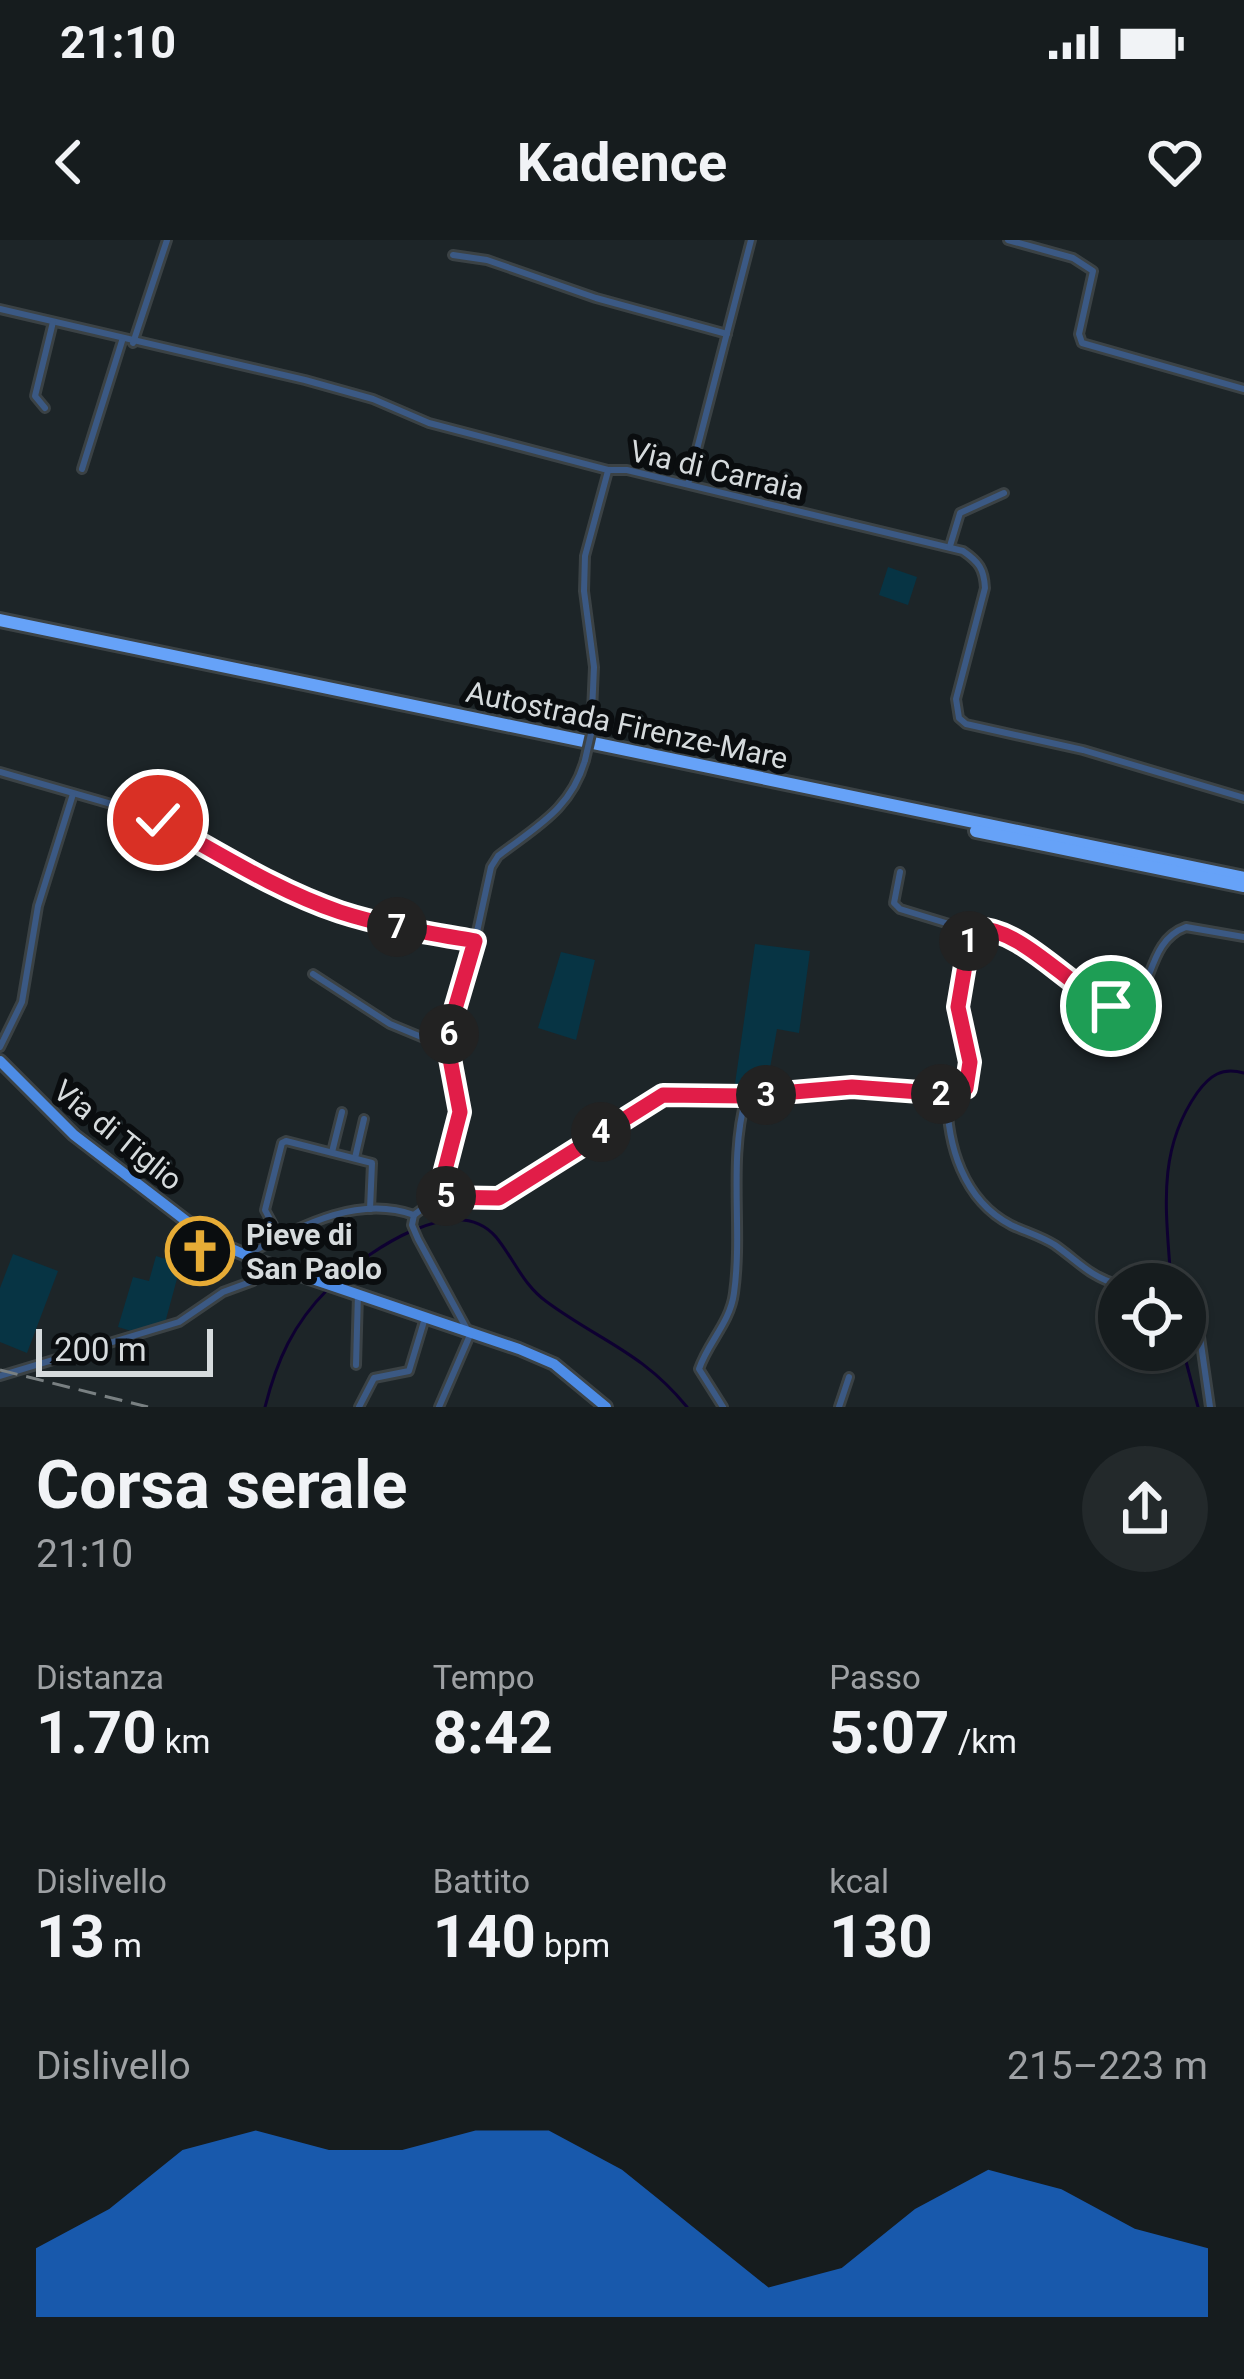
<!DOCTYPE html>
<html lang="it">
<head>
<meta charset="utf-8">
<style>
  :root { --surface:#161c1e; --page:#23292b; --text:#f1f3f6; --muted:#9ea1a4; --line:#353a3c; --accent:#1a73e8 }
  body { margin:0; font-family:Roboto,sans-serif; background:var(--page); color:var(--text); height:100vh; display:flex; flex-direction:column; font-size:45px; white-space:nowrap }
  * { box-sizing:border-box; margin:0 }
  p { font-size:39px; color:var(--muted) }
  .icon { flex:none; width:66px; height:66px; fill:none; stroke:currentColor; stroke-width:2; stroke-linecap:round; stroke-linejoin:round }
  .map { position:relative; height:1167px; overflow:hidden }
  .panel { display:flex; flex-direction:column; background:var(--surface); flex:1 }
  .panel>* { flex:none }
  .fabs { position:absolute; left:1098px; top:1023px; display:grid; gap:24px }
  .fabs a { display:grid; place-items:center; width:108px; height:108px; border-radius:50%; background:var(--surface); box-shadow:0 3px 9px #0004,0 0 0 3px var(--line); font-size:60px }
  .scale { position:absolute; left:36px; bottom:30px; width:177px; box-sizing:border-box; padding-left:12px; border:6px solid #d6dbdd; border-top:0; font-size:33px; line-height:42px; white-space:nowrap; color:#d6dbdd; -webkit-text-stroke:9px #0a0d0f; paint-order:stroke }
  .pin { position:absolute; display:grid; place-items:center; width:102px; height:102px; color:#fff; margin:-51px; border:6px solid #fff; border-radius:50%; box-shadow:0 3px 12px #0007 }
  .km { position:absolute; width:60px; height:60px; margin:-30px; border-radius:50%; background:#222; color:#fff; font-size:33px; line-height:60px; text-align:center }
  .round { display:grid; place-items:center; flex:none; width:126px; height:126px; border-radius:63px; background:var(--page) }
  .head { display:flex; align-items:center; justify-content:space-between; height:204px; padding:0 36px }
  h1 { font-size:66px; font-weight:700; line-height:90px }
  .metrics { display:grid; grid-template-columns:repeat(3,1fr); gap:18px; height:204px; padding:12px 36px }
  .metrics div { display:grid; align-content:center }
  .metrics b { font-size:60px; font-weight:700 }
  .metrics small { font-size:33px; font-weight:400 }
  .metrics p { font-size:33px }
  .chart { height:336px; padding:24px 36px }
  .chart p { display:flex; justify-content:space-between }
  .chart svg { width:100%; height:216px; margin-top:12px; fill:var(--accent); opacity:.7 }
  .status { display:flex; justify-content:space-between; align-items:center; height:84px; padding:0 60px; background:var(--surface); direction:ltr }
  .status svg { height:33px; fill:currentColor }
  header { display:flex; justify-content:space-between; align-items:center; height:156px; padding:0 36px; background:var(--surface); font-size:54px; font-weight:700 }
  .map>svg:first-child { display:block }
</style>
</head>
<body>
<div class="status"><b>21:10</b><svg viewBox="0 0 49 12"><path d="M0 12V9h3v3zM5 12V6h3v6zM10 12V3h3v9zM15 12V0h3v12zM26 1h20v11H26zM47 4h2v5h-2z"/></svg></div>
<header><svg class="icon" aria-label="back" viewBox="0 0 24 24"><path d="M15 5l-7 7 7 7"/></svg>Kadence<svg class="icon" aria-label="heart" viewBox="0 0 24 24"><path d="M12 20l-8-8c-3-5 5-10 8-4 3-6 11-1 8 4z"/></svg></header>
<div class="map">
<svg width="1244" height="1167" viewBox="0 0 1244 1167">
  <rect width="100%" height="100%" fill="#1d2528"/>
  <g fill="#073444">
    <polygon points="888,327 917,337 908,365 879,355"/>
    <polygon points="755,704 810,711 799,793 777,789 766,850 734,851"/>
    <polygon points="561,712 595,720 576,800 538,788"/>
    <polygon points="13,1014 58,1031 27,1113 0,1102 0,1048"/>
    <polygon points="156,1016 181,1024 165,1083 138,1093 118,1087 133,1037 149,1041"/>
  </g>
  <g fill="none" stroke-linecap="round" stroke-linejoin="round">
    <g stroke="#0e0031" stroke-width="3">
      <path d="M335,1042C369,1011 456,950 496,997C514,1019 523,1045 547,1062C600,1101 642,1112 687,1167"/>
      <path d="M1171,1044C1167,975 1155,913 1197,853C1210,835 1222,827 1244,833"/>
      <polyline points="1183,1110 1198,1167"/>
      <path d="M265,1167C277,1120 293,1084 328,1049"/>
    </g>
    <g stroke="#3b4245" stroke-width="12">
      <g id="minor">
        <polyline points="1008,0 1073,18 1093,31 1079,94 1082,103 1244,149"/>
        <polyline points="453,15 487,20 596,58 727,94"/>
        <path d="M0,69L305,140L373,159L429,183L608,230H627L963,311C979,322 984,329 985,348L956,459L959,478L966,484L1083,510L1244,558"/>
        <polyline points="133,103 167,0"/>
        <polyline points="45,168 35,156 53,82"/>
        <polyline points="82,229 122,101"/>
        <polyline points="688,244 751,0"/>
        <polyline points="950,306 960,273 1004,253"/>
        <polyline points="591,494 594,427 584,351 585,316 608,231"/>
        <polyline points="0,532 146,574 266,640 334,670 401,688 475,701"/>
        <polyline points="900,632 894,663 900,669 972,691"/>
        <polyline points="313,734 390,784 448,808"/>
        <polyline points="0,807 22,762 38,666 73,554"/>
        <path d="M947,854C947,905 963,960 1011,985C1026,992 1041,996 1055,1005C1079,1022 1089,1036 1119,1045"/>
        <polyline points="332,912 342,872"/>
        <polyline points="355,918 364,879"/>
        <path d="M438,957L461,872L448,808L450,786L475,701L491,627L498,616C537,586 571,569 585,520"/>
        <path d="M414,975L438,957L447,955L496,959L663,855L746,857L852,847L921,853L961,851L966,848L970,822L958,767L970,696L976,688C1035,688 1063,761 1120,767L1139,758C1153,732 1155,698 1186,687L1244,697"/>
        <polyline points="414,975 412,985 418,999 470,1095 439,1167"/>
        <polyline points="279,996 265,970 282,903 286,901 372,923 370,969"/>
        <path d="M248,1014C298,988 356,954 414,975"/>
        <polyline points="1185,1063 1196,1069 1210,1167"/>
        <polyline points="356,1125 358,1054"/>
        <polyline points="0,1136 179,1082 223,1052 253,1041 262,1022"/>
        <polyline points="359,1167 374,1138 409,1131 425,1078"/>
        <path d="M723,1167L699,1129C708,1102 730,1083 734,1053C743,988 728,921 746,857"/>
        <polyline points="839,1167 849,1137"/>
      </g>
    </g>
    <g stroke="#3b4245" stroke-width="16">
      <polyline id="primary" points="0,821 74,895 211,1000 262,1022 519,1109 554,1124 606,1167"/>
    </g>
    <g stroke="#3b4245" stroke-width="18">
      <g id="motorway">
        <polyline points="0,380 1244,638"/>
        <polyline points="976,591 1244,646"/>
      </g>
    </g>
    <use href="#minor" stroke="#3b5984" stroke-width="6"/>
    <use href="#primary" stroke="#4d8ce6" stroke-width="10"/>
    <use href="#motorway" stroke="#66a2f8" stroke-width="12"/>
    <polyline stroke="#798082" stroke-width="3" stroke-dasharray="18 9" stroke-linecap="butt" points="0,1130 148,1167"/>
    <g stroke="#3b4245" stroke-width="12" stroke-linecap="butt">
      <polyline id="minor-bridge" points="585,520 591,494"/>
    </g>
    <use href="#minor-bridge" stroke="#3b5984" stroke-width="6"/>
  </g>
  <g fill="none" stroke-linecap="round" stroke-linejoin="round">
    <g stroke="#fff" stroke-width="24">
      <path id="route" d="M158,580C217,612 275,650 340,672C383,686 429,693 475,701L450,786L448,808L460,872L438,957L499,958L663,855L746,856L852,847L947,854L966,848L970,822L958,767L970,696L976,688C1023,689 1066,745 1111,766"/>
    </g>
    <use href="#route" stroke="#e11d48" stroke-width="15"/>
  </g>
  <defs>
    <g id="church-ring" transform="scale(3.45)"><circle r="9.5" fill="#0a0d0f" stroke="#e7ac36" stroke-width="1.5"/><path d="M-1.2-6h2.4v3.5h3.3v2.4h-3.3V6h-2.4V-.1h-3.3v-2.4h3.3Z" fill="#e7ac36"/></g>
  </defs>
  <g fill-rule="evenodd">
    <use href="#church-ring" x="200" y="1011"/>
  </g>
  <g text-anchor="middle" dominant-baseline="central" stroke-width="12" stroke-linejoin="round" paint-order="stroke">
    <g font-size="30" fill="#d6dbdd" stroke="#0a0d0f">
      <text transform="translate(717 230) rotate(13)">Via di Carraia</text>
      <text transform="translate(627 485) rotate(12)">Autostrada Firenze-Mare</text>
      <text transform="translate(118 895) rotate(39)">Via di Tiglio</text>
    </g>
    <g font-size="30" font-weight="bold" fill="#d6dbdd" stroke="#0a0d0f" text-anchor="start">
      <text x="246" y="994">Pieve di<tspan x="246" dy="34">San Paolo</tspan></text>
    </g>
  </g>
</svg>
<div class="fabs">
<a><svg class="icon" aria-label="locate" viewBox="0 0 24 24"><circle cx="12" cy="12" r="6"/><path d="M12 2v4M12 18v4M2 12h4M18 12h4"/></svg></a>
</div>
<div class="scale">200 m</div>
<div class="pin" style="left:1111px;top:766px;background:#1e9e55"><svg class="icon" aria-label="arrive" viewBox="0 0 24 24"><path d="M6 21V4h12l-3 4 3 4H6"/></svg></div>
<div class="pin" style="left:158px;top:580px;background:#d93025"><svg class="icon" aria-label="check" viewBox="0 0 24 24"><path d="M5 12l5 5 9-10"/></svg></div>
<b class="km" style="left:969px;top:701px">1</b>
<b class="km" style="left:941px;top:854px">2</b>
<b class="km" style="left:766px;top:855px">3</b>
<b class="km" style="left:601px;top:892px">4</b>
<b class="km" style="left:446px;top:956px">5</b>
<b class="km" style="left:449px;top:794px">6</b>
<b class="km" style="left:397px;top:687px">7</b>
</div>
<section class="panel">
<div class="head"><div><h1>Corsa serale</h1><p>21:10</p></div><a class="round"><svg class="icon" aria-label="share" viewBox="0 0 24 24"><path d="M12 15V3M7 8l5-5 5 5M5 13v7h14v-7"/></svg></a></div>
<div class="metrics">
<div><p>Distanza</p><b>1.70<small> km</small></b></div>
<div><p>Tempo</p><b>8:42</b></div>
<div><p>Passo</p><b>5:07<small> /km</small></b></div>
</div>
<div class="metrics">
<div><p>Dislivello</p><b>13<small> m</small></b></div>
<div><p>Battito</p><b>140<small> bpm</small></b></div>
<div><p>kcal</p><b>130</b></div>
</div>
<div class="chart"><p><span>Dislivello</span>215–223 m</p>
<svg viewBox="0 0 160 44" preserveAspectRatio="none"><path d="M0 44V30L10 22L20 10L30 6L40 10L50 10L60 6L70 6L80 14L90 26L100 38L110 34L120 22L130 14L140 18L150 26L160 30V44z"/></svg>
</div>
</section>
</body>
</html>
